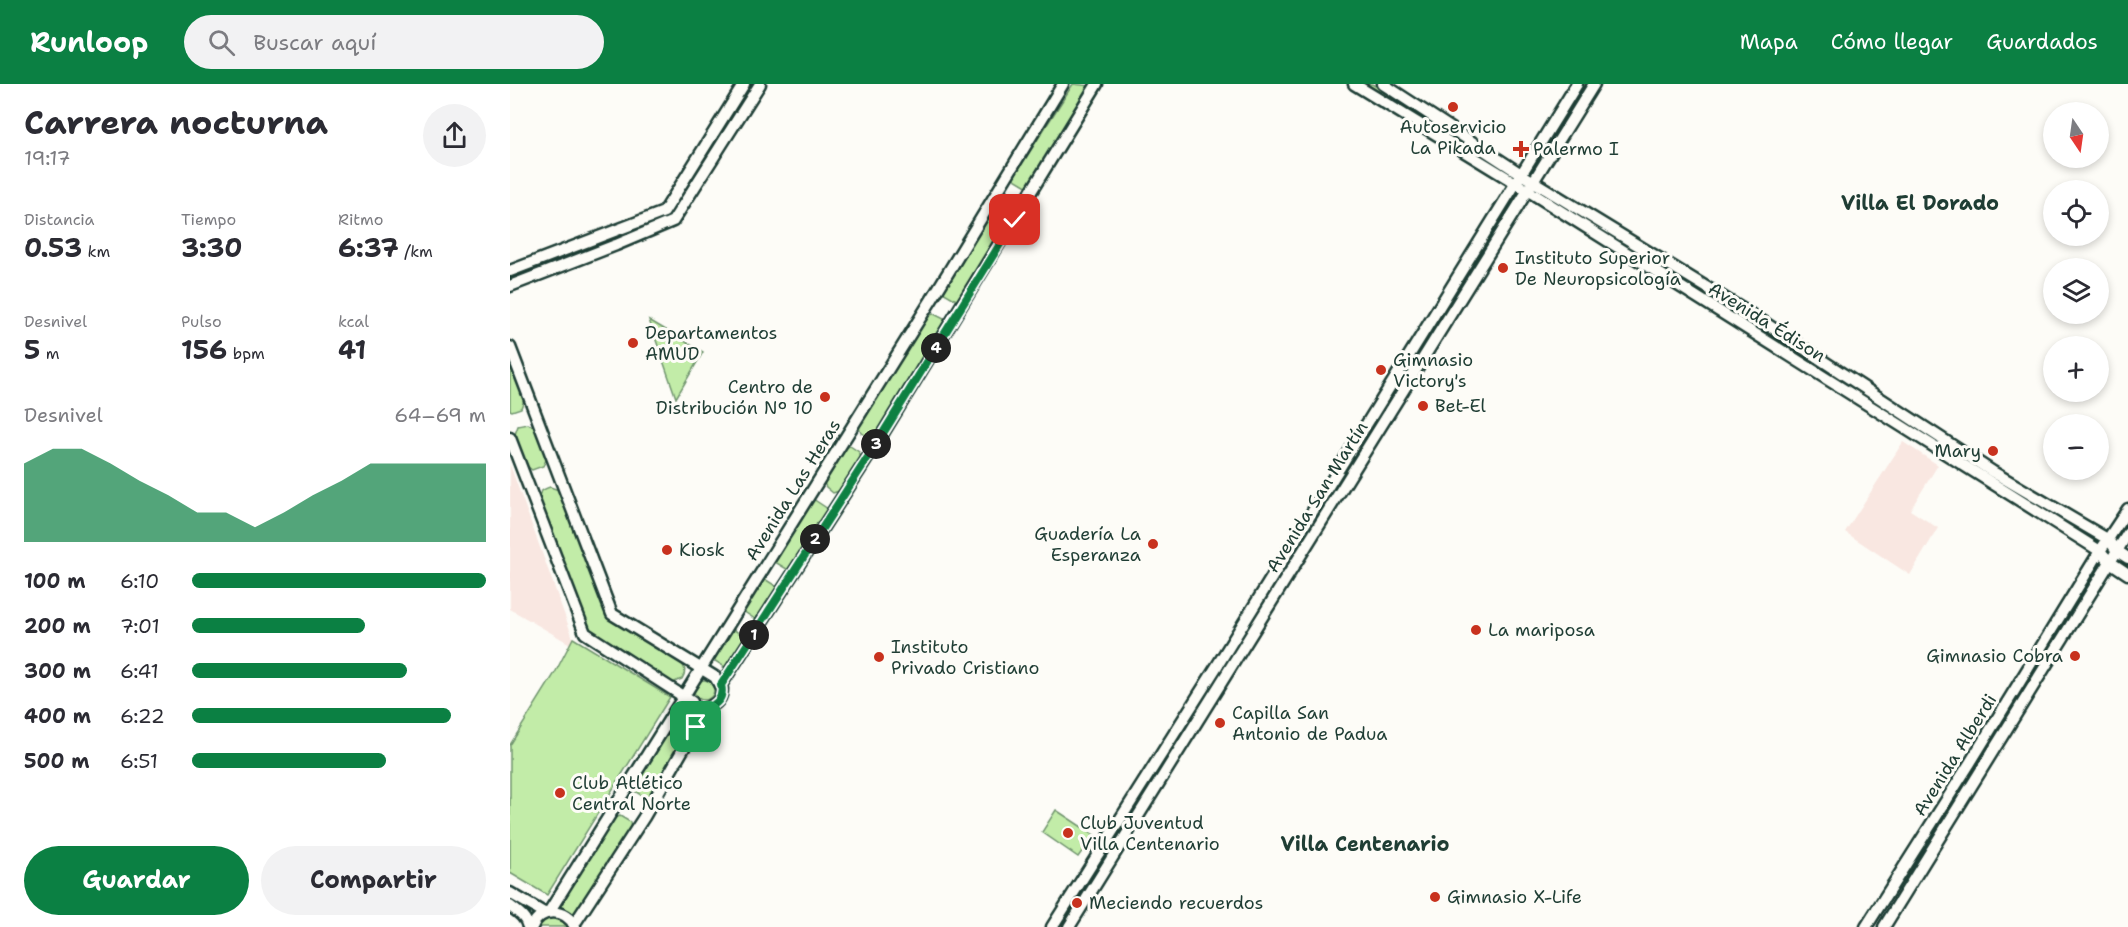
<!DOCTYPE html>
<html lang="es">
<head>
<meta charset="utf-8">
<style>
  :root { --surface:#fff; --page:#f2f2f3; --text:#2b2b33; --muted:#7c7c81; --accent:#0b8043 }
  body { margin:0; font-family:"Shantell Sans",sans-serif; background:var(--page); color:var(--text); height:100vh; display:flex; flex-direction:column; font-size:22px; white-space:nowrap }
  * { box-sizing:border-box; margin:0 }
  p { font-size:20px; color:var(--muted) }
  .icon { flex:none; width:33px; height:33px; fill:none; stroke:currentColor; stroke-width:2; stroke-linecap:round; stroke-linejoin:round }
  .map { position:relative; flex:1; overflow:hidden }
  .side { display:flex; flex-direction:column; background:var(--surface); width:510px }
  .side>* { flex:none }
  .needle { width:39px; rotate:167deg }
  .fabs { position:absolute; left:1533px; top:18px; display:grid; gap:12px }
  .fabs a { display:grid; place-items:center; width:66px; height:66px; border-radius:50%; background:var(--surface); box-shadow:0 3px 9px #0003; font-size:30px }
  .pin { position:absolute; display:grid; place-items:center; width:51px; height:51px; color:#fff; margin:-26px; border-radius:12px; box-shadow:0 3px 9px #0006 }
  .km { position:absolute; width:30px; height:30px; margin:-15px; border-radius:50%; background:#222; color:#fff; font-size:16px; line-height:30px; text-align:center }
  .round { display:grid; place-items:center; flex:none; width:63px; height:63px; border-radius:32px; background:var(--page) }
  .headline { display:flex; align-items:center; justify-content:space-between; height:102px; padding:0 24px }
  h1 { font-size:33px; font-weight:700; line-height:45px }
  .stats { display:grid; grid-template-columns:repeat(3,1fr); gap:9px; height:102px; padding:6px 24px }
  .stats div { display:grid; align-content:center }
  .stats b { font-size:26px; font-weight:700 }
  .stats small { font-size:16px; font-weight:400 }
  .stats p { font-size:16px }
  .chart { height:168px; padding:12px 24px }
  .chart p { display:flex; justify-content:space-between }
  .chart svg { width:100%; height:108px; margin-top:6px; fill:var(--accent); opacity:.7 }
  .button { display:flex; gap:12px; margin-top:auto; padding:12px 24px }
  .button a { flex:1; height:69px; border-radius:36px; background:var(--accent); color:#fff; font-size:24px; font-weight:700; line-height:69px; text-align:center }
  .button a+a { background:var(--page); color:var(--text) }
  ul { padding:0 24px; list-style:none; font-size:20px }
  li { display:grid; grid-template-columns:96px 72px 1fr; align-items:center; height:45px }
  li i { height:15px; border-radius:8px; background:var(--accent) }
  header { display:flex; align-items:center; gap:36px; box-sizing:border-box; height:84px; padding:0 30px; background:var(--accent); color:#fff }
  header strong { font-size:28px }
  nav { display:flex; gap:33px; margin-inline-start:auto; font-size:21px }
  .search { width:420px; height:54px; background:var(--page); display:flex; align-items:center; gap:15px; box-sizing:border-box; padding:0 21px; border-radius:33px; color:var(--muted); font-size:22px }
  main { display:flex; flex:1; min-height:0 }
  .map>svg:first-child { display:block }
</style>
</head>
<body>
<header>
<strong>Runloop</strong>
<div class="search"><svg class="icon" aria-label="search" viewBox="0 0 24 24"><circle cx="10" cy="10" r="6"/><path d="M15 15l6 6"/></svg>Buscar aquí</div>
<nav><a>Mapa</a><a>Cómo llegar</a><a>Guardados</a></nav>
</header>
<main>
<section class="side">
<div class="headline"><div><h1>Carrera nocturna</h1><p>19:17</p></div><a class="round"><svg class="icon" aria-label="share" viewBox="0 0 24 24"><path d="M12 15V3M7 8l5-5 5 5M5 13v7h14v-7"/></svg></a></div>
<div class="stats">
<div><p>Distancia</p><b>0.53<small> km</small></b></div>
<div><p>Tiempo</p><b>3:30</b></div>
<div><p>Ritmo</p><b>6:37<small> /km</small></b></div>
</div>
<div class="stats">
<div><p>Desnivel</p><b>5<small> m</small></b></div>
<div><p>Pulso</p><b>156<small> bpm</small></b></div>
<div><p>kcal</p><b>41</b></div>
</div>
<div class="chart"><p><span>Desnivel</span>64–69 m</p>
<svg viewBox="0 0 160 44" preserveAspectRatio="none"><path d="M0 44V12L10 6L20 6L30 12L40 19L50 25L60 32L70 32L80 38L90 32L100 25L110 19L120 12L130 12L140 12L150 12L160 12V44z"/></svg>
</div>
<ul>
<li><b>100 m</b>6:10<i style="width:100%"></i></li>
<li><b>200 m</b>7:01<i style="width:59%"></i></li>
<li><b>300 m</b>6:41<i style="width:73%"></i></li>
<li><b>400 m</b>6:22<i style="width:88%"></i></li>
<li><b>500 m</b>6:51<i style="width:66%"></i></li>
</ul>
<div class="button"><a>Guardar</a><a>Compartir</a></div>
</section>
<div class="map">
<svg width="1618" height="843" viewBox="0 0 1618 843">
  <rect width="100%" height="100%" fill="#fdfcf7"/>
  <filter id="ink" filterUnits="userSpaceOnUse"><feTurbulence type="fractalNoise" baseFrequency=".0167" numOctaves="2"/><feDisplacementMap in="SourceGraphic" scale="12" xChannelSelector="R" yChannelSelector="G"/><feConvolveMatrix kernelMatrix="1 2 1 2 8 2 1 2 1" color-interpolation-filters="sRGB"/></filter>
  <g filter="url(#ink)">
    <g fill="#f9e7e1">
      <polygon points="1393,358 1428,381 1400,426 1428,444 1400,491 1335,448"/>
      <polygon points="0,381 63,554 60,560 0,525"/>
    </g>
    <g fill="#c2eca8" stroke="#70946e" stroke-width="1.5">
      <polygon points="238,0 245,0 167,122 163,121"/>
      <polygon points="563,0 582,2 518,103 503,94"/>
      <polygon points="853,0 862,0 887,15 884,19"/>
      <polygon points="1072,0 1077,0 1026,85 1022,82"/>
      <polygon points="903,26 1002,87 1000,91 900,30"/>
      <polygon points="1004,106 1008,109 945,210 941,207"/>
      <polygon points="491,115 502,121 503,127 448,217 431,207 485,119"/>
      <polygon points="91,154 94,161 0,196 0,191"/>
      <polygon points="1147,177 1245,238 1241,243 1143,182"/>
      <polygon points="934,218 939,221 876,324 871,321"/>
      <polygon points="424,230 434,235 435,244 367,350 360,353 351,349 348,341 416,232"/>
      <polygon points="139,236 193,268 166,314"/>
      <polygon points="1264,251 1362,312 1359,318 1261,256"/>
      <polygon points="0,278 14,316 11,324 2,327 0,326"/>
      <polygon points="18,340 25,343 37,374 33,382 22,386 17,382 4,353 8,342"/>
      <polygon points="861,340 866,343 807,437 803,435"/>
      <polygon points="340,362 349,368 351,374 329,407 323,409 316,403 313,397 334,364"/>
      <polygon points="1491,398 1590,457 1588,460 1490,401"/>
      <path d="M40,403L49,406L97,532L103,538L170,578C176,584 176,588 172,595L162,599L81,547L76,542L28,417C29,408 31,406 40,403Z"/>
      <polygon points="303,415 318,425 280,487 265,478"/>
      <polygon points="785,458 790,461 723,571 719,569"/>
      <polygon points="1589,477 1594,480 1538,572 1533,569"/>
      <polygon points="253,494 269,504 248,537 233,527"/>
      <polygon points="221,544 237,554 218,585 202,575"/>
      <polygon points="63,554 160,613 37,811 0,789 0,661 45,589"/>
      <polygon points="1523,587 1527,589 1462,694 1458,691"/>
      <polygon points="702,595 707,598 640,706 635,703"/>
      <circle cx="194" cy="606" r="10"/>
      <polygon points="170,629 184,637 137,715 123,706"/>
      <polygon points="1447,702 1452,706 1390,806 1385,802"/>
      <polygon points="546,726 584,751 568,773 532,748"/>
      <polygon points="618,726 623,730 568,822 563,819"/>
      <polygon points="110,732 120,738 121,745 66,832 48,821 102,734"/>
      <polygon points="45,830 62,843 24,843 28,837"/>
    </g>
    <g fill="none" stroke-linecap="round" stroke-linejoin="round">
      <g stroke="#1f3d34" stroke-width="15">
        <g id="major">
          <polyline points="844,0 1017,106 1590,467 1600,478 1618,490"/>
          <polyline points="873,0 1011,90 1255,239 1483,388 1599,456 1607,467 1618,474"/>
          <polyline points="0,187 154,128 234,0"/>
          <polyline points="0,202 106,161 163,137 250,0"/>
          <path d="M0,263L102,530L205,593L212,605C212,615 207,620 197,624L134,733L67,836L63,839"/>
          <polyline points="0,354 75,549 182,618"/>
          <polyline points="211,601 362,367 587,0"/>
          <polyline points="0,809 34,829"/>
          <path d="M0,822C8,828 16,833 18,843"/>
          <polyline points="39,828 422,215 553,0"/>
          <path d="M22,843C30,823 56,824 65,843"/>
          <polyline points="542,843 707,582 1067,0"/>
          <polyline points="559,843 1084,0"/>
          <polyline points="1356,843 1460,679 1590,467 1618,425"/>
          <polyline points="1374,843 1618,449"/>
        </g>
      </g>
      <use href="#major" stroke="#fdfcf7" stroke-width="10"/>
    </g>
  </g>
  <g fill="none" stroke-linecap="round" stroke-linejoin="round" filter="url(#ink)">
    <g stroke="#fff" stroke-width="12">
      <path id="route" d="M186,643L197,624C208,620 214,613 211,601L362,367L505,136"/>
    </g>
    <use href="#route" stroke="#0b8043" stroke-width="8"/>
  </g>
  <g fill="#c8321e" stroke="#fdfcf7" stroke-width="2">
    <circle cx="943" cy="23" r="6"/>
    <path d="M1008 56h6v6h6v6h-6v6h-6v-6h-6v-6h6z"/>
    <circle cx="993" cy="184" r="6"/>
    <circle cx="123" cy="259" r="6"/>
    <circle cx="871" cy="286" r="6"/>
    <circle cx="315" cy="313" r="6"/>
    <circle cx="913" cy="322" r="6"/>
    <circle cx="1483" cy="367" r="6"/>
    <circle cx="643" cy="460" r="6"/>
    <circle cx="157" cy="466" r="6"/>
    <circle cx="966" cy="546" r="6"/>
    <circle cx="1565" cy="572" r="6"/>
    <circle cx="369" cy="573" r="6"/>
    <circle cx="710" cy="639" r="6"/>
    <circle cx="50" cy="709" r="6"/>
    <circle cx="558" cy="749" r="6"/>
    <circle cx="925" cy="813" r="6"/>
    <circle cx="567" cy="819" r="6"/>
  </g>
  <g text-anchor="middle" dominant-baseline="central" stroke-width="6" stroke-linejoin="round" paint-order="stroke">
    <g font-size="18" fill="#1f3d34" stroke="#fdfcf7" text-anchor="start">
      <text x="943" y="43" text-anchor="middle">Autoservicio<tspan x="943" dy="21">La Pikada</tspan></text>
      <text x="1023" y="65">Palermo I</text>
      <text x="1005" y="174">Instituto Superior<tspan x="1005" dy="21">De Neuropsicología</tspan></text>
      <text x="135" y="249">Departamentos<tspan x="135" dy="21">AMUD</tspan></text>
      <text x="883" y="276">Gimnasio<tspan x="883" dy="21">Victory's</tspan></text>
      <text x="303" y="303" text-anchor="end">Centro de<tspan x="303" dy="21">Distribución Nº 10</tspan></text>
      <text x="925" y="322">Bet-El</text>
      <text x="1471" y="367" text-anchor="end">Mary</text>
      <text x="631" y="450" text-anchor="end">Guadería La<tspan x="631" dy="21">Esperanza</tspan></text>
      <text x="169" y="466">Kiosk</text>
      <text x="978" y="546">La mariposa</text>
      <text x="381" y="563">Instituto<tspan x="381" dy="21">Privado Cristiano</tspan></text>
      <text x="1553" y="572" text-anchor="end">Gimnasio Cobra</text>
      <text x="722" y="629">Capilla San<tspan x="722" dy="21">Antonio de Padua</tspan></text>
      <text x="62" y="699">Club Atlético<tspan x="62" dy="21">Central Norte</tspan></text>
      <text x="570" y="739">Club Juventud<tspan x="570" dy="21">Villa Centenario</tspan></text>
      <text x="937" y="813">Gimnasio X-Life</text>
      <text x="579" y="819">Meciendo recuerdos</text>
    </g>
    <g font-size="18" fill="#1f3d34" stroke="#fdfcf7">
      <text transform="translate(1257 238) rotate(32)">Avenida Édison</text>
      <text transform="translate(283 406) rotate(-58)">Avenida Las Heras</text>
      <text transform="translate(807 413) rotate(-58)">Avenida San Martín</text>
      <text transform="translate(1445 671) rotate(-58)">Avenida Alberdi</text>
    </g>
    <g font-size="20" font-weight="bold" fill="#1f3d34" stroke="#fdfcf7">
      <text x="1410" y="119">Villa El Dorado</text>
      <text x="855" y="760">Villa Centenario</text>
    </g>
  </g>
</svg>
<div class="fabs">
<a><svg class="needle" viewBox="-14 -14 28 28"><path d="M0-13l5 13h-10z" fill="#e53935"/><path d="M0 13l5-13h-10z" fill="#7c7c81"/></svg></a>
<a><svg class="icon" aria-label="locate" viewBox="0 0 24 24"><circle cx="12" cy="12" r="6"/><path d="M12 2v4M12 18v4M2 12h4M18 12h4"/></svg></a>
<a><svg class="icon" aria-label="layers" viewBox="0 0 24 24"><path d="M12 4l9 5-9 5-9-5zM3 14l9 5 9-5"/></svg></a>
<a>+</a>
<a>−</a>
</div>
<div class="pin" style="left:186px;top:643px;background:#1e9e55"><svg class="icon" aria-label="arrive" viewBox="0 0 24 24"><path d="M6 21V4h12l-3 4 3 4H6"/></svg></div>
<div class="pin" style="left:505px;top:136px;background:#d93025"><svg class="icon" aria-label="check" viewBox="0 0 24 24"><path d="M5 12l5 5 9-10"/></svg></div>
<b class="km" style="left:244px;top:551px">1</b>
<b class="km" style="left:305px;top:455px">2</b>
<b class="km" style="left:366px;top:360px">3</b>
<b class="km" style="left:426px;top:264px">4</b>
</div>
</main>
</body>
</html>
